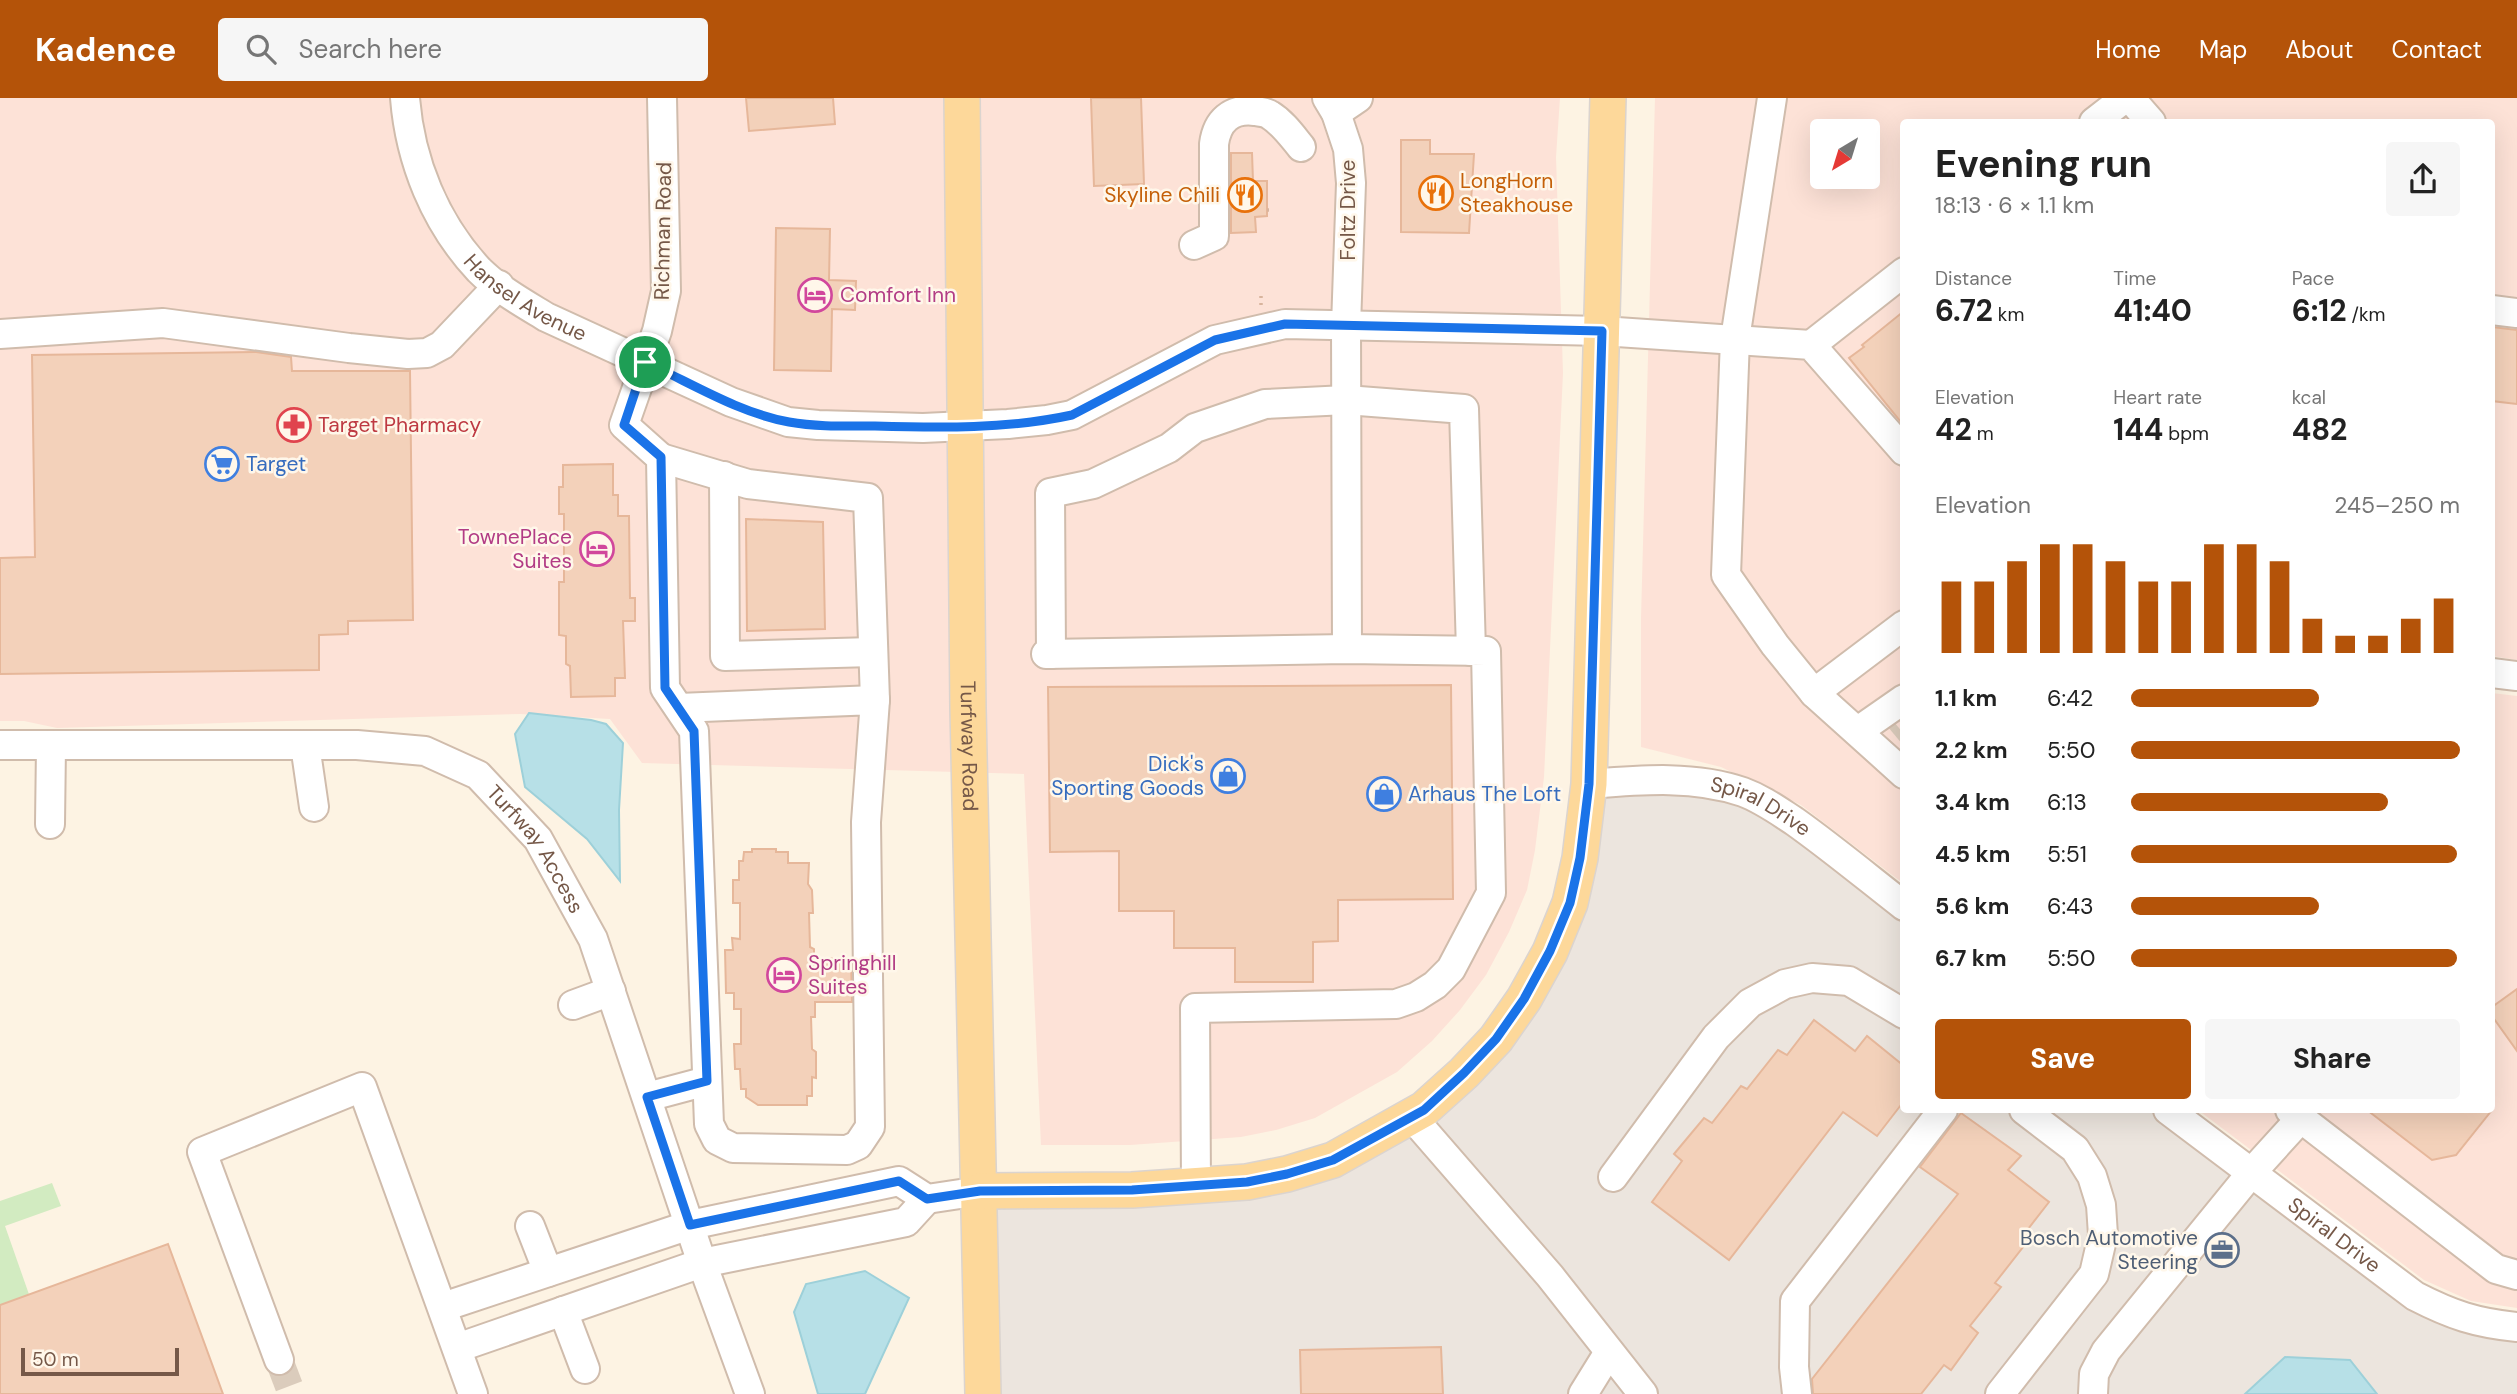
<!DOCTYPE html>
<html lang="en">
<head>
<meta charset="utf-8">
<style>
  :root { --surface:#fff; --page:#f6f6f6; --text:#222; --muted:#767676; --accent:#b45309 }
  body { margin:0; font-family:"DM Sans",sans-serif; background:var(--page); color:var(--text); height:100vh; display:flex; flex-direction:column; font-size:26px; white-space:nowrap }
  * { box-sizing:border-box; margin:0 }
  p { font-size:23px; color:var(--muted) }
  .icon { flex:none; width:38px; height:38px; fill:none; stroke:currentColor; stroke-width:2; stroke-linecap:round; stroke-linejoin:round }
  .map { position:relative; flex:1; overflow:hidden }
  .panel { position:absolute; left:1900px; top:21px; width:595px; height:994px; display:flex; flex-direction:column; background:var(--surface); border-radius:7px; box-shadow:0 7px 28px #0002 }
  .panel>* { flex:none }
  .needle { width:46px; rotate:218deg }
  .tools { position:absolute; left:1810px; top:21px; display:grid; gap:14px }
  .tools a { display:grid; place-items:center; width:70px; height:70px; border-radius:7px; background:var(--surface); box-shadow:0 7px 28px #0002; font-size:35px }
  .scale { position:absolute; left:21px; bottom:18px; width:158px; box-sizing:border-box; padding-left:7px; border:4px solid #755848; border-top:0; font-size:19px; line-height:24px; white-space:nowrap; color:#755848; -webkit-text-stroke:5px #fff7ea; paint-order:stroke }
  .pin { position:absolute; display:grid; place-items:center; width:60px; height:60px; color:#fff; margin:-30px; border:4px solid #fff; border-radius:50%; box-shadow:0 2px 7px #0007 }
  .round { display:grid; place-items:center; flex:none; width:74px; height:74px; border-radius:7px; background:var(--page) }
  .summary { display:flex; align-items:center; justify-content:space-between; height:119px; padding:0 35px }
  h1 { font-size:38px; font-weight:700; line-height:52px }
  .metrics { display:grid; grid-template-columns:repeat(3,1fr); gap:10px; height:119px; padding:7px 35px }
  .metrics div { display:grid; align-content:center }
  .metrics b { font-size:30px; font-weight:700 }
  .metrics small { font-size:19px; font-weight:400 }
  .metrics p { font-size:19px }
  .chart { height:196px; padding:14px 35px }
  .chart p { display:flex; justify-content:space-between }
  .chart svg { width:100%; height:126px; margin-top:7px; stroke:var(--accent); stroke-width:6 }
  .action { display:flex; gap:14px; margin-top:auto; padding:14px 35px }
  .action a { flex:1; height:80px; border-radius:7px; background:var(--accent); color:#fff; font-size:28px; font-weight:700; line-height:80px; text-align:center }
  .action a+a { background:var(--page); color:var(--text) }
  ul { padding:0 35px; list-style:none; font-size:23px }
  li { display:grid; grid-template-columns:112px 84px 1fr; align-items:center; height:52px }
  li i { height:18px; border-radius:9px; background:var(--accent) }
  header { display:flex; align-items:center; gap:42px; box-sizing:border-box; height:98px; padding:0 35px; background:var(--accent); color:#fff }
  header strong { font-size:33px }
  nav { display:flex; gap:38px; margin-inline-start:auto; font-size:24px }
  .search { width:490px; height:63px; background:var(--page); display:flex; align-items:center; gap:18px; box-sizing:border-box; padding:0 24px; border-radius:7px; color:var(--muted); font-size:26px }
  .map>svg:first-child { display:block }
</style>
</head>
<body>
<header>
<strong>Kadence</strong>
<div class="search"><svg class="icon" aria-label="search" viewBox="0 0 24 24"><circle cx="10" cy="10" r="6"/><path d="M15 15l6 6"/></svg>Search here</div>
<nav><a>Home</a><a>Map</a><a>About</a><a>Contact</a></nav>
</header>
<div class="map">
<svg width="2517" height="1296" viewBox="0 0 2517 1296">
  <rect width="100%" height="100%" fill="#fdf3e3"/>
  <g fill="#fde2d7" fill-rule="evenodd">
    <polygon points="0,0 1560,0 1556,59 1563,275 1544,679 1535,752 1527,792 1509,834 1486,877 1460,912 1432,943 1397,974 1315,1020 1276,1032 1241,1039 1130,1047 1041,1047 1024,676 642,665 610,621 520,616 57,630 24,623 0,623"/>
    <path d="M1655,0H2517V562L2492,558V24H1904V786L1801,707L1721,669L1641,649V520ZM1822,33H1867V79H1822Z"/>
    <polygon points="2492,595 2517,598 2517,1210 2471,1203 2424,1182 2198,1012 2492,1012"/>
  </g>
  <polygon fill="#ece5de" points="1589,686 1720,687 1904,808 1904,1012 2168,1012 2394,1184 2517,1229 2517,1296 983,1296 980,1093 1247,1084 1423,1011 1524,901"/>
  <polygon fill="#d2ebc1" points="52,1085 61,1108 5,1128 64,1296 0,1296 0,1103"/>
  <g fill="#b7e0e7" stroke="#9dd0d9" stroke-width="2">
    <polygon points="529,615 591,622 606,626 623,645 619,712 620,783 587,741 525,689 515,636"/>
    <polygon points="865,1173 909,1200 865,1296 818,1296 794,1214 806,1186"/>
    <polygon points="2285,1259 2350,1262 2377,1296 2245,1296"/>
  </g>
  <g fill="#f3d1ba" stroke="#e6b79a" stroke-width="2">
    <polygon points="746,0 833,0 835,26 749,33"/>
    <polygon points="1091,0 1141,0 1144,86 1094,88"/>
    <polygon points="1401,42 1430,42 1430,56 1474,56 1469,135 1401,134"/>
    <polygon points="1231,55 1252,55 1253,83 1267,83 1267,118 1255,119 1256,134 1231,135"/>
    <polygon points="776,130 830,131 829,182 856,183 855,212 832,211 831,273 774,272"/>
    <polygon points="1904,213 1904,328 1849,260 1864,249 1862,247"/>
    <polygon points="2492,229 2517,232 2517,306 2492,303"/>
    <polygon points="256,254 291,259 292,273 410,273 413,522 348,523 348,536 319,537 319,572 0,576 0,460 35,459 32,257"/>
    <polygon points="613,366 613,397 618,397 618,418 629,418 630,500 635,500 635,523 623,523 625,580 615,580 615,598 571,599 570,568 566,566 566,538 559,537 559,484 564,484 564,416 559,416 559,389 563,389 563,367"/>
    <polygon points="746,421 823,424 825,531 747,533"/>
    <polygon points="1451,587 1453,801 1338,802 1338,843 1313,844 1313,884 1235,884 1235,850 1174,850 1174,813 1119,813 1119,753 1050,754 1048,589"/>
    <polygon points="752,751 776,751 776,754 788,754 788,765 809,765 808,786 812,792 813,815 809,815 810,849 814,851 814,861 851,860 852,904 815,904 815,919 811,919 812,951 816,954 816,980 812,979 812,998 807,998 807,1007 758,1007 746,999 746,991 741,991 740,971 735,971 734,946 741,946 741,911 734,911 734,895 726,895 725,852 733,852 732,840 740,841 740,805 733,805 733,782 739,782 739,763 743,763 744,754 752,754"/>
    <polygon points="2517,891 2517,953 2492,918 2492,909"/>
    <polygon points="1814,922 1855,953 1867,938 1904,968 1904,1003 1877,1038 1843,1014 1729,1162 1652,1104 1682,1063 1674,1056 1704,1020 1712,1025 1741,988 1747,991 1778,952 1787,957"/>
    <polygon points="2367,1012 2492,1012 2456,1057 2432,1062"/>
    <polygon points="1961,1015 2021,1058 2008,1072 2049,1104 2021,1140 2027,1144 1995,1185 2001,1189 1970,1228 1978,1235 1951,1272 1944,1267 1921,1296 1813,1296 1812,1281 1958,1096 1920,1069"/>
    <polygon points="168,1146 223,1296 0,1296 0,1207"/>
    <polygon points="1441,1249 1443,1296 1301,1296 1300,1252"/>
  </g>
  <g fill="none" stroke-linecap="round" stroke-linejoin="round">
    <g stroke="#dbccbc" stroke-width="28" stroke-dasharray="28 14" stroke-linecap="butt">
      <polyline points="1898,641 1904,636"/>
      <polyline points="279,1262 292,1296"/>
    </g>
    <g stroke="#d0bcac" stroke-width="32">
      <g id="minor">
        <path id="s1" d="M405,0C410,63 435,125 479,172C498,191 523,205 546,219L731,304L788,324L818,327L923,330L1008,326L1047,322L1072,317L1215,242L1285,226L1602,233L1811,247L1904,353"/>
        <polyline points="662,0 666,193 657,233 624,327 661,360 665,590 694,633 709,1026 717,1042 733,1050 847,1052 858,1047 870,1029 866,724 875,602 679,610"/>
        <polyline points="1327,0 1336,15 1348,51 1351,85 1346,228 1347,551"/>
        <polyline points="1772,0 1735,241 1726,477 1775,547 1814,595 1904,676"/>
        <polyline points="2130,0 2151,24"/>
        <polyline points="1336,15 1358,0"/>
        <polyline points="2094,24 2125,0"/>
        <path d="M1194,147L1214,138V46C1217,23 1231,10 1255,13C1260,14 1266,14 1270,17C1283,25 1292,38 1301,49"/>
        <polyline points="2492,212 2517,215"/>
        <polyline points="0,236 163,225 349,250 408,256 427,255 442,247 499,187"/>
        <polyline points="1811,247 1904,174"/>
        <polyline points="661,360 748,386 868,400 875,602"/>
        <polyline points="724,378 725,558 873,554"/>
        <polyline points="1046,556 1347,551 1486,553 1491,795 1451,871 1435,887 1416,899 1396,906 1195,910 1196,1088"/>
        <polyline points="1051,556 1050,395 1093,386 1169,350 1195,330 1265,306 1346,302 1464,311 1471,553"/>
        <polyline points="2492,575 2517,578"/>
        <polyline points="1814,595 1904,527"/>
        <polyline points="1858,633 1904,601"/>
        <path id="s2" d="M0,647H357L425,653L478,677L538,741L593,841L702,1165L750,1296"/>
        <polyline points="305,647 314,709"/>
        <path id="s3" d="M1589,686C1640,682 1694,677 1743,694C1762,701 1777,712 1794,723C1832,750 1868,780 1904,808"/>
        <polyline points="50,726 51,648"/>
        <polyline points="573,907 611,893"/>
        <polyline points="647,999 707,983"/>
        <path id="s4" d="M2168,1012L2415,1198C2452,1217 2476,1225 2517,1229"/>
        <polyline points="2290,1012 2496,1171 2517,1177"/>
        <polyline points="1411,1018 1550,1178 1643,1296"/>
        <polyline points="1613,1079 1716,939 1750,905 1785,886 1812,880 1849,883 1904,916"/>
        <polyline points="530,1128 548,1174"/>
        <polyline points="443,1209 690,1127 899,1083 927,1101 980,1093"/>
        <polyline points="563,1213 585,1271"/>
        <polyline points="457,1250 702,1165 906,1124 927,1101"/>
        <polyline points="279,1262 202,1054 362,989 473,1296"/>
        <polyline points="1583,1296 1609,1254"/>
        <polyline points="1797,1296 1794,1269 1795,1203 1943,1012"/>
        <polyline points="2000,1296 2094,1176 2103,1137 2101,1107 2092,1078 2075,1051 2024,1012"/>
        <polyline points="2093,1296 2094,1276 2106,1253 2252,1074 2301,1020"/>
      </g>
    </g>
    <g stroke="#dbd4cf" stroke-width="38">
      <g id="major">
        <path id="s5" d="M962,0L968,610L983,1296"/>
        <polyline points="980,1093 1132,1092 1247,1084 1287,1076 1333,1062 1424,1011 1464,975 1496,941 1524,901 1550,854 1570,805 1580,760 1589,686 1608,0"/>
      </g>
    </g>
    <g stroke="#d8b49d" stroke-width="3.5" stroke-dasharray="2 5" stroke-linecap="butt">
      <polyline points="1267,112 1272,112"/>
      <polyline points="1261,198 1261,208"/>
    </g>
    <use href="#minor" stroke="#fff" stroke-width="28"/>
    <use href="#major" stroke="#fdd89a" stroke-width="35"/>
  </g>
  <g fill="none" stroke-linecap="round" stroke-linejoin="round">
    <g stroke="#fff" stroke-width="14">
      <path id="route" d="M1285,226L1602,233L1589,686L1580,760L1570,805L1550,853L1524,901L1496,941L1464,975L1424,1012L1333,1062L1287,1076L1247,1084L1132,1092L980,1093L927,1101L899,1083L690,1127L647,999L707,983L694,633L665,590L661,359L624,327L645,264C691,285 739,315 789,324C817,329 846,328 875,328C940,330 1008,331 1072,317L1215,242Z"/>
    </g>
    <use href="#route" stroke="#1a73e8" stroke-width="9"/>
  </g>
  <defs>
    <g id="restaurant-ring" transform="scale(1.75)"><circle r="9.5" fill="#fff7ea" stroke="#e8710a" stroke-width="1.5"/><path d="M-5-6h1v4h1v-4h1v4h1v-4h1v5L-1.5 .5V6h-2V.5L-5-1ZM5-6V6H3V1.5H1.5Q1.5-4 5-6Z" fill="#e8710a"/></g>
    <g id="hotel-ring" transform="scale(1.75)"><circle r="9.5" fill="#fff7ea" stroke="#d1479c" stroke-width="1.5"/><path d="M-6-4.5h1.5V1H6V5H4.5V3h-9V5H-6ZM-4 0a1.8 1.8 0 1 1 3.6 0ZM.5 0V-2.5h3Q6-2.5 6 0Z" fill="#d1479c"/></g>
    <g id="pharmacy-ring" transform="scale(1.75)"><circle r="9.5" fill="#fff7ea" stroke="#e0444e" stroke-width="1.5"/><path d="M-2-6h4v4h4v4h-4v4h-4v-4h-4v-4h4Z" fill="#e0444e"/></g>
    <g id="supermarket-ring" transform="scale(1.75)"><circle r="9.5" fill="#fff7ea" stroke="#3f7fe0" stroke-width="1.5"/><path d="M-6-5.5h2.5l.6 2H6L4.5 2H-2.5L-4.4-4H-6ZM-1.5 3.2a1.3 1.3 0 1 0 .1 0ZM3 3.2a1.3 1.3 0 1 0 .1 0Z" fill="#3f7fe0"/></g>
    <g id="shop-ring" transform="scale(1.75)"><circle r="9.5" fill="#fff7ea" stroke="#3f7fe0" stroke-width="1.5"/><path d="M-5-2.5h2.3a2.7 3.5 0 0 1 5.4 0H5L5.5 6h-11ZM-1.5-2.5h3a1.5 2.3 0 0 0-3 0Z" fill="#3f7fe0"/></g>
    <g id="office-ring" transform="scale(1.75)"><circle r="9.5" fill="#fff7ea" stroke="#5c6f8a" stroke-width="1.5"/><path d="M-6-3h4V-5.5h4V-3h4V5H-6ZM-1-4.5V-3h2v-1.5ZM-6 0V1H6V0Z" fill="#5c6f8a"/></g>
  </defs>
  <g fill-rule="evenodd">
    <use href="#restaurant-ring" x="1436" y="95"/>
    <use href="#restaurant-ring" x="1245" y="97"/>
    <use href="#hotel-ring" x="815" y="197"/>
    <use href="#pharmacy-ring" x="294" y="327"/>
    <use href="#supermarket-ring" x="222" y="366"/>
    <use href="#hotel-ring" x="597" y="451"/>
    <use href="#shop-ring" x="1228" y="678"/>
    <use href="#shop-ring" x="1384" y="696"/>
    <use href="#hotel-ring" x="784" y="877"/>
    <use href="#office-ring" x="2222" y="1152"/>
  </g>
  <g text-anchor="middle" dominant-baseline="central" stroke-width="5" stroke-linejoin="round" paint-order="stroke">
    <g font-size="21" fill="#c56008" stroke="#fff7ea" text-anchor="start">
      <text x="1460" y="83">LongHorn<tspan x="1460" dy="24">Steakhouse</tspan></text>
      <text x="1220" y="97" text-anchor="end">Skyline Chili</text>
    </g>
    <g font-size="21" fill="#755848" stroke="#fff7ea">
      <text transform="translate(1348 112) rotate(-90)">Foltz Drive</text>
      <text transform="translate(663 133) rotate(-89)">Richman Road</text>
      <text stroke="none"><textPath href="#s1" startOffset="245">Hansel Avenue</textPath></text>
      <text stroke="none"><textPath href="#s5" startOffset="648">Turfway Road</textPath></text>
      <text stroke="none"><textPath href="#s3" startOffset="177">Spiral Drive</textPath></text>
      <text stroke="none"><textPath href="#s2" startOffset="578">Turfway Access</textPath></text>
      <text stroke="none"><textPath href="#s4" startOffset="208">Spiral Drive</textPath></text>
    </g>
    <g font-size="21" fill="#b23c85" stroke="#fff7ea" text-anchor="start">
      <text x="840" y="197">Comfort Inn</text>
      <text x="572" y="439" text-anchor="end">TownePlace<tspan x="572" dy="24">Suites</tspan></text>
      <text x="808" y="865">Springhill<tspan x="808" dy="24">Suites</tspan></text>
    </g>
    <g font-size="21" fill="#be3a42" stroke="#fff7ea" text-anchor="start">
      <text x="318" y="327">Target Pharmacy</text>
    </g>
    <g font-size="21" fill="#366cbe" stroke="#fff7ea" text-anchor="start">
      <text x="246" y="366">Target</text>
      <text x="1204" y="666" text-anchor="end">Dick's<tspan x="1204" dy="24">Sporting Goods</tspan></text>
      <text x="1408" y="696">Arhaus The Loft</text>
    </g>
    <g font-size="21" fill="#4e5e75" stroke="#fff7ea" text-anchor="end">
      <text x="2198" y="1140">Bosch Automotive<tspan x="2198" dy="24">Steering</tspan></text>
    </g>
  </g>
</svg>
<div class="tools">
<a><svg class="needle" viewBox="-14 -14 28 28"><path d="M0-13l5 13h-10z" fill="#e53935"/><path d="M0 13l5-13h-10z" fill="#767676"/></svg></a>
</div>
<div class="scale">50 m</div>
<div class="pin" style="left:645px;top:264px;background:#1e9e55"><svg class="icon" aria-label="arrive" viewBox="0 0 24 24"><path d="M6 21V4h12l-3 4 3 4H6"/></svg></div>
<section class="panel">
<div class="summary"><div><h1>Evening run</h1><p>18:13 · 6 × 1.1 km</p></div><a class="round"><svg class="icon" aria-label="share" viewBox="0 0 24 24"><path d="M12 15V3M7 8l5-5 5 5M5 13v7h14v-7"/></svg></a></div>
<div class="metrics">
<div><p>Distance</p><b>6.72<small> km</small></b></div>
<div><p>Time</p><b>41:40</b></div>
<div><p>Pace</p><b>6:12<small> /km</small></b></div>
</div>
<div class="metrics">
<div><p>Elevation</p><b>42<small> m</small></b></div>
<div><p>Heart rate</p><b>144<small> bpm</small></b></div>
<div><p>kcal</p><b>482</b></div>
</div>
<div class="chart"><p><span>Elevation</span>245–250 m</p>
<svg viewBox="0 0 160 44" preserveAspectRatio="none"><path d="M5 44V19M15 44V19M25 44V12M35 44V6M45 44V6M55 44V12M65 44V19M75 44V19M85 44V6M95 44V6M105 44V12M115 44V32M125 44V38M135 44V38M145 44V32M155 44V25"/></svg>
</div>
<ul>
<li><b>1.1 km</b>6:42<i style="width:57%"></i></li>
<li><b>2.2 km</b>5:50<i style="width:100%"></i></li>
<li><b>3.4 km</b>6:13<i style="width:78%"></i></li>
<li><b>4.5 km</b>5:51<i style="width:99%"></i></li>
<li><b>5.6 km</b>6:43<i style="width:57%"></i></li>
<li><b>6.7 km</b>5:50<i style="width:99%"></i></li>
</ul>
<div class="action"><a>Save</a><a>Share</a></div>
</section>
</div>
</body>
</html>
